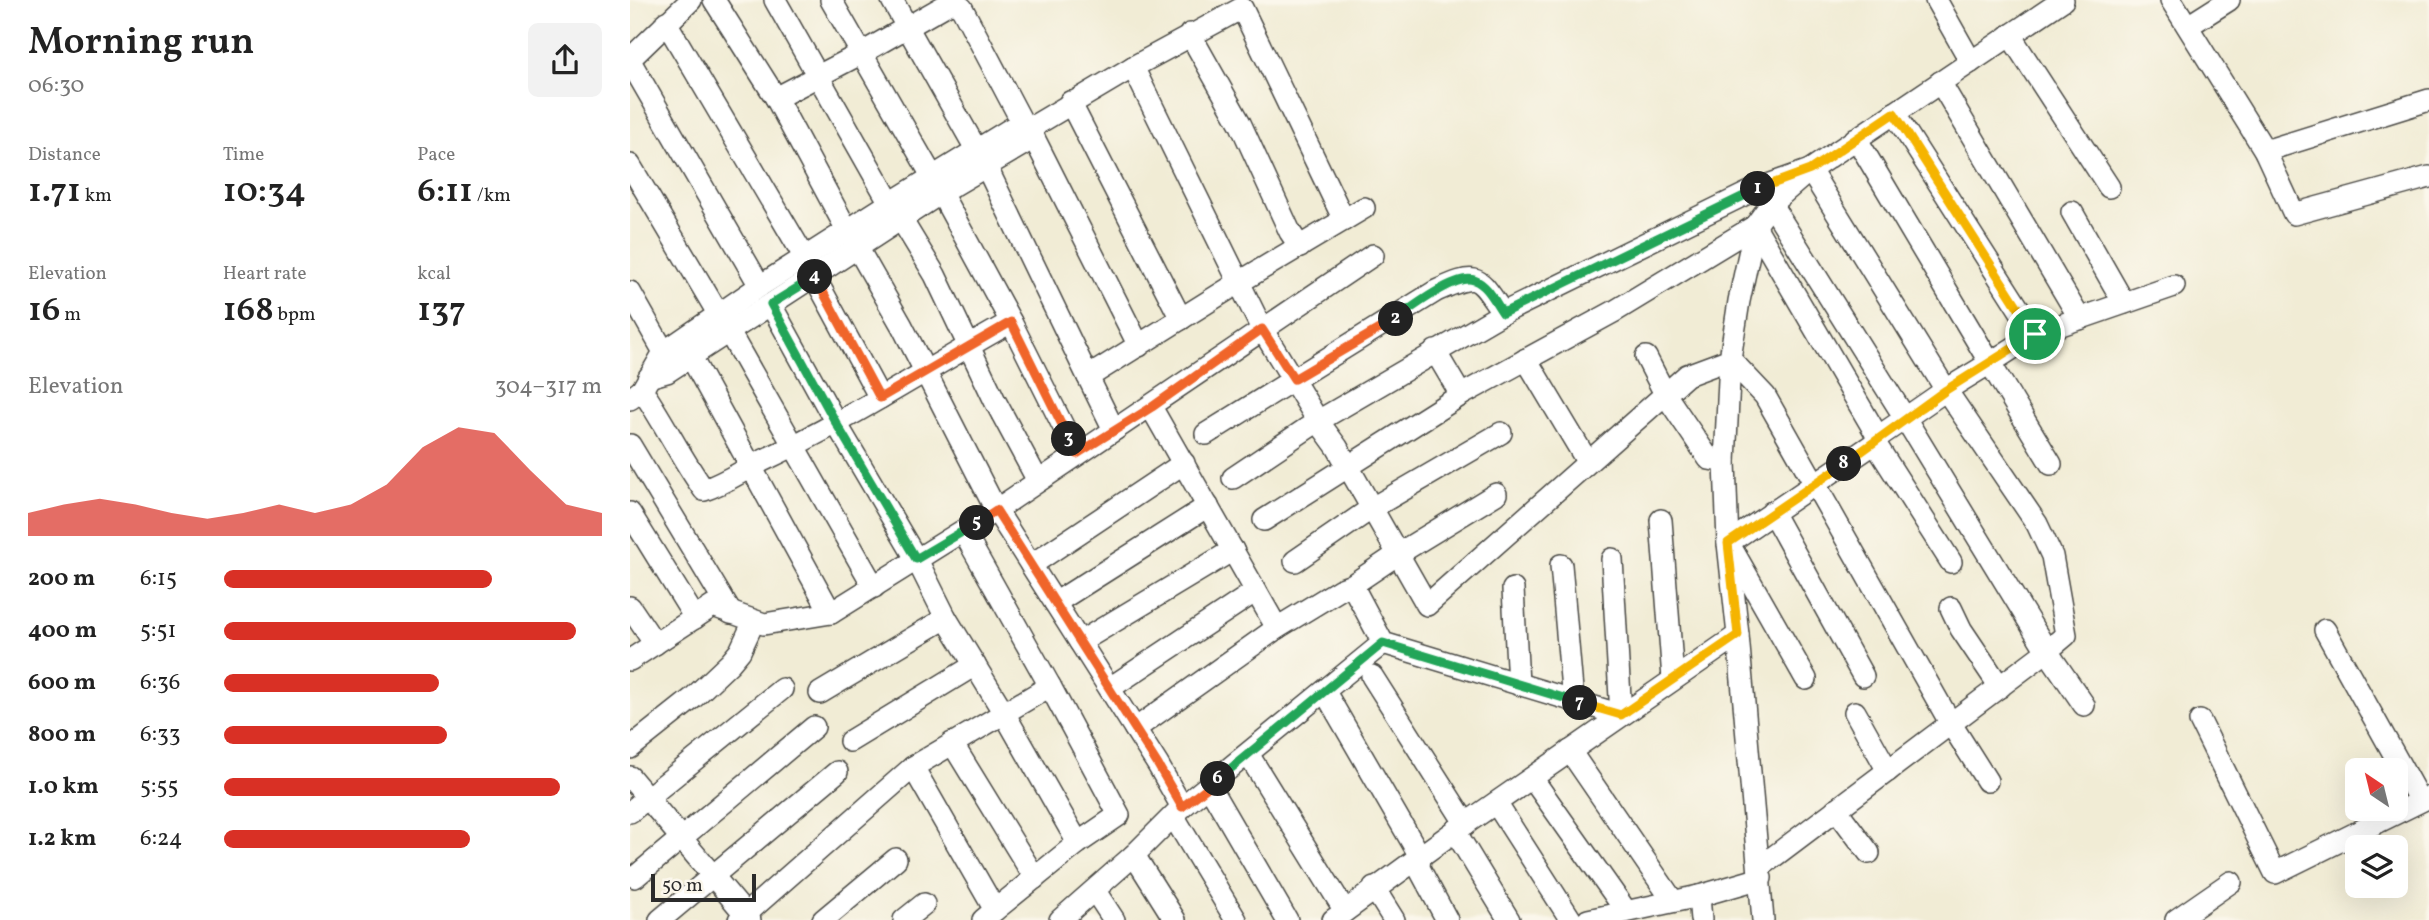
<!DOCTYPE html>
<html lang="en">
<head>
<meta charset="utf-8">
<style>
  :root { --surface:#fff; --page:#f2f2f2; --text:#222; --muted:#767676; --accent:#d93025 }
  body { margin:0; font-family:Vollkorn,serif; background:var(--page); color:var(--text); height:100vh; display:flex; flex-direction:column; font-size:26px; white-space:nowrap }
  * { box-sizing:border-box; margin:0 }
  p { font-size:23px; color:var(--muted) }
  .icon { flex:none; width:38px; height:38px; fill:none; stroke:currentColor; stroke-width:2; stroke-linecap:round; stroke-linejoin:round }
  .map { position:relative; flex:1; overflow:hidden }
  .drawer { display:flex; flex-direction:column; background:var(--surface); width:630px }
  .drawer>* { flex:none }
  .needle { width:46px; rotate:325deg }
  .buttons { position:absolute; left:1715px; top:758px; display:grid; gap:14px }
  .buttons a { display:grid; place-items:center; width:63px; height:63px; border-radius:10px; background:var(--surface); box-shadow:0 7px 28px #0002; font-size:35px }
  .scale { position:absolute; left:21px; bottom:18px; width:105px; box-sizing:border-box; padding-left:7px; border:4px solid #2b2b2b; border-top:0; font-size:19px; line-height:24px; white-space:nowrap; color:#2b2b2b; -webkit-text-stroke:5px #fbf7ec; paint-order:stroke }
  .pin { position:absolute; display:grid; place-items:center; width:60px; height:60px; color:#fff; margin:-30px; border:4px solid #fff; border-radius:50%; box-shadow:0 2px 7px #0007 }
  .km { position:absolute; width:35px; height:35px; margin:-18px; border-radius:50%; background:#222; color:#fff; font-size:19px; line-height:35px; text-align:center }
  .round { display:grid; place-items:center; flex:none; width:74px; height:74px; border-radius:10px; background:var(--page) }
  .head { display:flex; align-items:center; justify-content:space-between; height:119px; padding:0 28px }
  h1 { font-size:38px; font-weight:600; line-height:52px }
  .metrics { display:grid; grid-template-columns:repeat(3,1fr); gap:10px; height:119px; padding:7px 28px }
  .metrics div { display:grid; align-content:center }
  .metrics b { font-size:35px; font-weight:600 }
  .metrics small { font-size:19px; font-weight:400 }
  .metrics p { font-size:19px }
  .chart { height:196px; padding:14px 28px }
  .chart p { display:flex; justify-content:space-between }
  .chart svg { width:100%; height:126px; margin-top:7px; fill:var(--accent); opacity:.7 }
  ul { padding:0 28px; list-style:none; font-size:23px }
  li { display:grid; grid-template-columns:112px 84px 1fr; align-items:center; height:52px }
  li i { height:18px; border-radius:9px; background:var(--accent) }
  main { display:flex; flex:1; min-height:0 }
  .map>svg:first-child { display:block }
</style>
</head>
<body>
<main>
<section class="drawer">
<div class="head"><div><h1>Morning run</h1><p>06:30</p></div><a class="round"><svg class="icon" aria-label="share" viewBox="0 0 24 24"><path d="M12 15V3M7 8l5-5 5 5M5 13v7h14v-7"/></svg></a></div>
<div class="metrics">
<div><p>Distance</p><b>1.71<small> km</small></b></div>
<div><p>Time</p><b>10:34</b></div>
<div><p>Pace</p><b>6:11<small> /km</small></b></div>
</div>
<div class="metrics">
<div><p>Elevation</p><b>16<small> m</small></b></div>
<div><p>Heart rate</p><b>168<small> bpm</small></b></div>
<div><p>kcal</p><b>137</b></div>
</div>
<div class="chart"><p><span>Elevation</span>304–317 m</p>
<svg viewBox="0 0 160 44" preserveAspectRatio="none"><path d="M0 44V36L10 33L20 31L30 33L40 36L50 38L60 36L70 33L80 36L90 33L100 26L110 13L120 6L130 8L140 21L150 33L160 36V44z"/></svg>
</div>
<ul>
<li><b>200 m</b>6:15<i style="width:71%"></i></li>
<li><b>400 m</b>5:51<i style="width:93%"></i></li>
<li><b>600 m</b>6:36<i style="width:57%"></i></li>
<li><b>800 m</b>6:33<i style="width:59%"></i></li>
<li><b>1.0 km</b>5:55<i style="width:89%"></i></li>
<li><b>1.2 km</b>6:24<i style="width:65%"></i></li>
</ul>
</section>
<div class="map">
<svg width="1799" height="920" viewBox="0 0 1799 920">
  <rect width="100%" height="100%" fill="#fbf7ec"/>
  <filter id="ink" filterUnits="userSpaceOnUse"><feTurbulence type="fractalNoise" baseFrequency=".0143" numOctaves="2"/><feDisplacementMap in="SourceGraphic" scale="14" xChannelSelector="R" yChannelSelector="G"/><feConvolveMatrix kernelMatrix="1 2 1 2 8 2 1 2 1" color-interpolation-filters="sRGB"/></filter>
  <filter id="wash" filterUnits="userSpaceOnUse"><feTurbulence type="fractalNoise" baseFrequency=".00686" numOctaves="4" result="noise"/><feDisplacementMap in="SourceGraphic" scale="28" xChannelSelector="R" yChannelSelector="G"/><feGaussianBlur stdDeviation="1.57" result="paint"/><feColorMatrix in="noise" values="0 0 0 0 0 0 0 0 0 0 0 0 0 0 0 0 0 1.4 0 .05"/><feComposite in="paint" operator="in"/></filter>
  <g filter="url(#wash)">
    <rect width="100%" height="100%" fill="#f1ecd5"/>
  </g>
  <g filter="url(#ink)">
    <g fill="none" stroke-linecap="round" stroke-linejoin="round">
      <g stroke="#494844" stroke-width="24">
        <g id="minor">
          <polyline points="84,0 146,98 217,230"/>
          <polyline points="145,0 260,203"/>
          <polyline points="201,0 302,176"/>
          <polyline points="262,0 346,149"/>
          <polyline points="322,0 332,8 392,122 402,127 404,138 509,346"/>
          <polyline points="1306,0 1341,62"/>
          <polyline points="1541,0 1635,151 1664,214 1799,177"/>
          <polyline points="36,22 175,258"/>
          <polyline points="1558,26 1599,0"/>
          <polyline points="560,34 610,123 660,232 670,247"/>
          <polyline points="1380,35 1479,187"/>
          <polyline points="0,59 61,0"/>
          <polyline points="0,61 130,286"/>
          <polyline points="503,67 632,329 688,421 603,478"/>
          <polyline points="1310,82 1450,319"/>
          <polyline points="146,98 232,53 323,1"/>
          <polyline points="440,102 551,319"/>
          <polyline points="1264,113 1405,334"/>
          <polyline points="402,127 503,67 612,8 714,220"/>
          <polyline points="1226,138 1360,363 1405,334 1544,286"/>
          <polyline points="1635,151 1799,100"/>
          <polyline points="0,165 89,315"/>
          <polyline points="356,166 458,377"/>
          <polyline points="1180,170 1124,190 873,313 688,421 707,447 797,605 1057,375 1100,359 1109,301 1125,226 1141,204 1180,170 1433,0"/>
          <polyline points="1180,170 1316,390 1407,524 1422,556 1436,635 1417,651 1454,705"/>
          <polyline points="311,193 381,322 447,454"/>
          <polyline points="1442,212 1494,303"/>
          <polyline points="271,219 305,275 365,401 408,481"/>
          <polyline points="227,247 272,326 366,510 528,765 552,807 504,855 430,920"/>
          <polyline points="184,276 250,398"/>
          <polyline points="0,292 34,352"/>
          <polyline points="141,305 206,423 288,562 316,618 374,713 448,843"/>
          <polyline points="99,332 244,587"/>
          <polyline points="805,351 831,395 985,311 1125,226 1248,437"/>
          <polyline points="61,357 201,613"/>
          <polyline points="1016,357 1035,394 1079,459 1095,462"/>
          <polyline points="896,359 957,461"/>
          <polyline points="19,377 37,372 311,193 404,138"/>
          <path d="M12,390C34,422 51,458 74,490C95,483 112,471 132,461C218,421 298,368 381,322"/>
          <polyline points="0,399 12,390 34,352 130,286 260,203 392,122"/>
          <polyline points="521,407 647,628"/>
          <polyline points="484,430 458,377 608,283 734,208"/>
          <path d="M576,434L806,291C850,271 847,276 873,313"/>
          <polyline points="1245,443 1321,562"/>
          <polyline points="0,445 101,613"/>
          <polyline points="1142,512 1233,676"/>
          <polyline points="0,513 65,618"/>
          <polyline points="634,520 831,395"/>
          <polyline points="1031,520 1043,679"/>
          <polyline points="1098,543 1245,443 1248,437 1316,390 1360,363 1421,464"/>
          <polyline points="1103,551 1176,679"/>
          <polyline points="665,561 742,508 871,433"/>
          <polyline points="401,565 554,463"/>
          <polyline points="931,565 943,701"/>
          <polyline points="722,585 753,643 991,715 982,559"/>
          <polyline points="883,589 888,684"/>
          <polyline points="425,603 578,506"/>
          <polyline points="0,607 25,644"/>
          <polyline points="1321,608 1331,629 1370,687"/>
          <polyline points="1695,630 1790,801"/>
          <polyline points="1108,635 1098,543 1095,462 1100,359 1135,396 1321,724 1357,781"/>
          <polyline points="450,642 603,550"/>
          <polyline points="0,660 83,606 134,624 201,613 366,510 743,255"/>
          <polyline points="742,676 836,824"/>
          <polyline points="480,688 626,591"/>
          <polyline points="695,692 790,856 789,868 817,920"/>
          <polyline points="190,693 316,618"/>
          <polyline points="1225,712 1258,771"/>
          <polyline points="1570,721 1645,873 1799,797"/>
          <polyline points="505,729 647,628 711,589 722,585 768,554 866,494"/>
          <polyline points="220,741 345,665"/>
          <polyline points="322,743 405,878"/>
          <polyline points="0,748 63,698 100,663 110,651 124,621"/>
          <polyline points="940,751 1043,901"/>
          <polyline points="618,754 715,911"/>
          <polyline points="283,767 365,910 353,920"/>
          <polyline points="0,777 120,920"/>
          <polyline points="902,778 996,911"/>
          <polyline points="579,786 657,920"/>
          <polyline points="866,803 941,920"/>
          <polyline points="552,807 753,643"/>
          <polyline points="1206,809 1239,853"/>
          <polyline points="0,812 152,689"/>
          <polyline points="544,817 606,920"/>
          <polyline points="825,831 879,920"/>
          <polyline points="504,855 545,920"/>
          <polyline points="1130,867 1417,651 1275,418 1141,204"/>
          <polyline points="5,877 184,727"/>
          <polyline points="744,888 764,920"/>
          <polyline points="465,891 484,920"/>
          <polyline points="1069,896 1071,920"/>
          <polyline points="365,910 448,843 489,815 420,686"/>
          <polyline points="30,920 207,772"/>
          <polyline points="109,920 283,767 420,686 333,531"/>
          <polyline points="193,920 266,859"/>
          <polyline points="274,920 294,904"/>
          <polyline points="703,920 825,831 1108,635 1133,920"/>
          <polyline points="958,920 1069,896 1131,878"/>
          <polyline points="1546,920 1601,882"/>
        </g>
      </g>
      <use href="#minor" stroke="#fff" stroke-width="21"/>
    </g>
  </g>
  <g fill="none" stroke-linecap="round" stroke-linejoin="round" filter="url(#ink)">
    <g stroke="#fff" stroke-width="14">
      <polyline id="split-1" points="1128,189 1180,170 1264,113 1405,334"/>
    </g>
    <g stroke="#fff" stroke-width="14">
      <path id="split-2" d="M766,319C781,308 827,273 844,280C858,285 865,302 873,313L1128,189"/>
    </g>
    <g stroke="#fff" stroke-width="14">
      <polyline id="split-3" points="439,439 447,454 522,407 632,329 664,379 766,319"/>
    </g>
    <g stroke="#fff" stroke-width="14">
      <polyline id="split-4" points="185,277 250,398 381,322 439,439"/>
    </g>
    <g stroke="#fff" stroke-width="14">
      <polyline id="split-5" points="185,277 141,304 206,423 286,559 347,523"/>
    </g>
    <g stroke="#fff" stroke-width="14">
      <polyline id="split-6" points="347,523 366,510 528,765 552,807 588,779"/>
    </g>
    <g stroke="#fff" stroke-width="14">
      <polyline id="split-7" points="588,779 753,643 950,703"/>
    </g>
    <g stroke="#fff" stroke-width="14">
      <polyline id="split-8" points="950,703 991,715 1108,635 1098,543 1214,464"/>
    </g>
    <g stroke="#fff" stroke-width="14">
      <polyline id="split-9" points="1214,464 1316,390 1405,334"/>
    </g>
    <use href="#split-1" stroke="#f5b400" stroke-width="9"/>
    <use href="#split-2" stroke="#22a559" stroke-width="9"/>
    <use href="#split-3" stroke="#f0652b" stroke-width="9"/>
    <use href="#split-4" stroke="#f0652b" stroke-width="9"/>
    <use href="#split-5" stroke="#22a559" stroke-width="9"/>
    <use href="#split-6" stroke="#f0652b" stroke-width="9"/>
    <use href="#split-7" stroke="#22a559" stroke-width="9"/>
    <use href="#split-8" stroke="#f5b400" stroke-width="9"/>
    <use href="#split-9" stroke="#f5b400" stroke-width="9"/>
  </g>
</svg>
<div class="buttons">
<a><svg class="needle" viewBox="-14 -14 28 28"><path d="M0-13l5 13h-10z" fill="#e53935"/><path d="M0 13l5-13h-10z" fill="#767676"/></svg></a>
<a><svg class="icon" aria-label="layers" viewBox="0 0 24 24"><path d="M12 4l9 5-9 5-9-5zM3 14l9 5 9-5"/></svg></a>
</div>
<div class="scale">50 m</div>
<div class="pin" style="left:1405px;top:334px;background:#1e9e55"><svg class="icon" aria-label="arrive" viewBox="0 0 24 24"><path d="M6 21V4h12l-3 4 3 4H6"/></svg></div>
<b class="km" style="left:1128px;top:189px">1</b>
<b class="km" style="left:766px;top:319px">2</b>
<b class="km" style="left:439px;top:439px">3</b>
<b class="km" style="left:185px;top:277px">4</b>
<b class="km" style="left:347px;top:523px">5</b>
<b class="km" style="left:588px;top:779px">6</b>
<b class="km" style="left:950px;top:703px">7</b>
<b class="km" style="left:1214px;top:464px">8</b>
</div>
</main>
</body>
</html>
